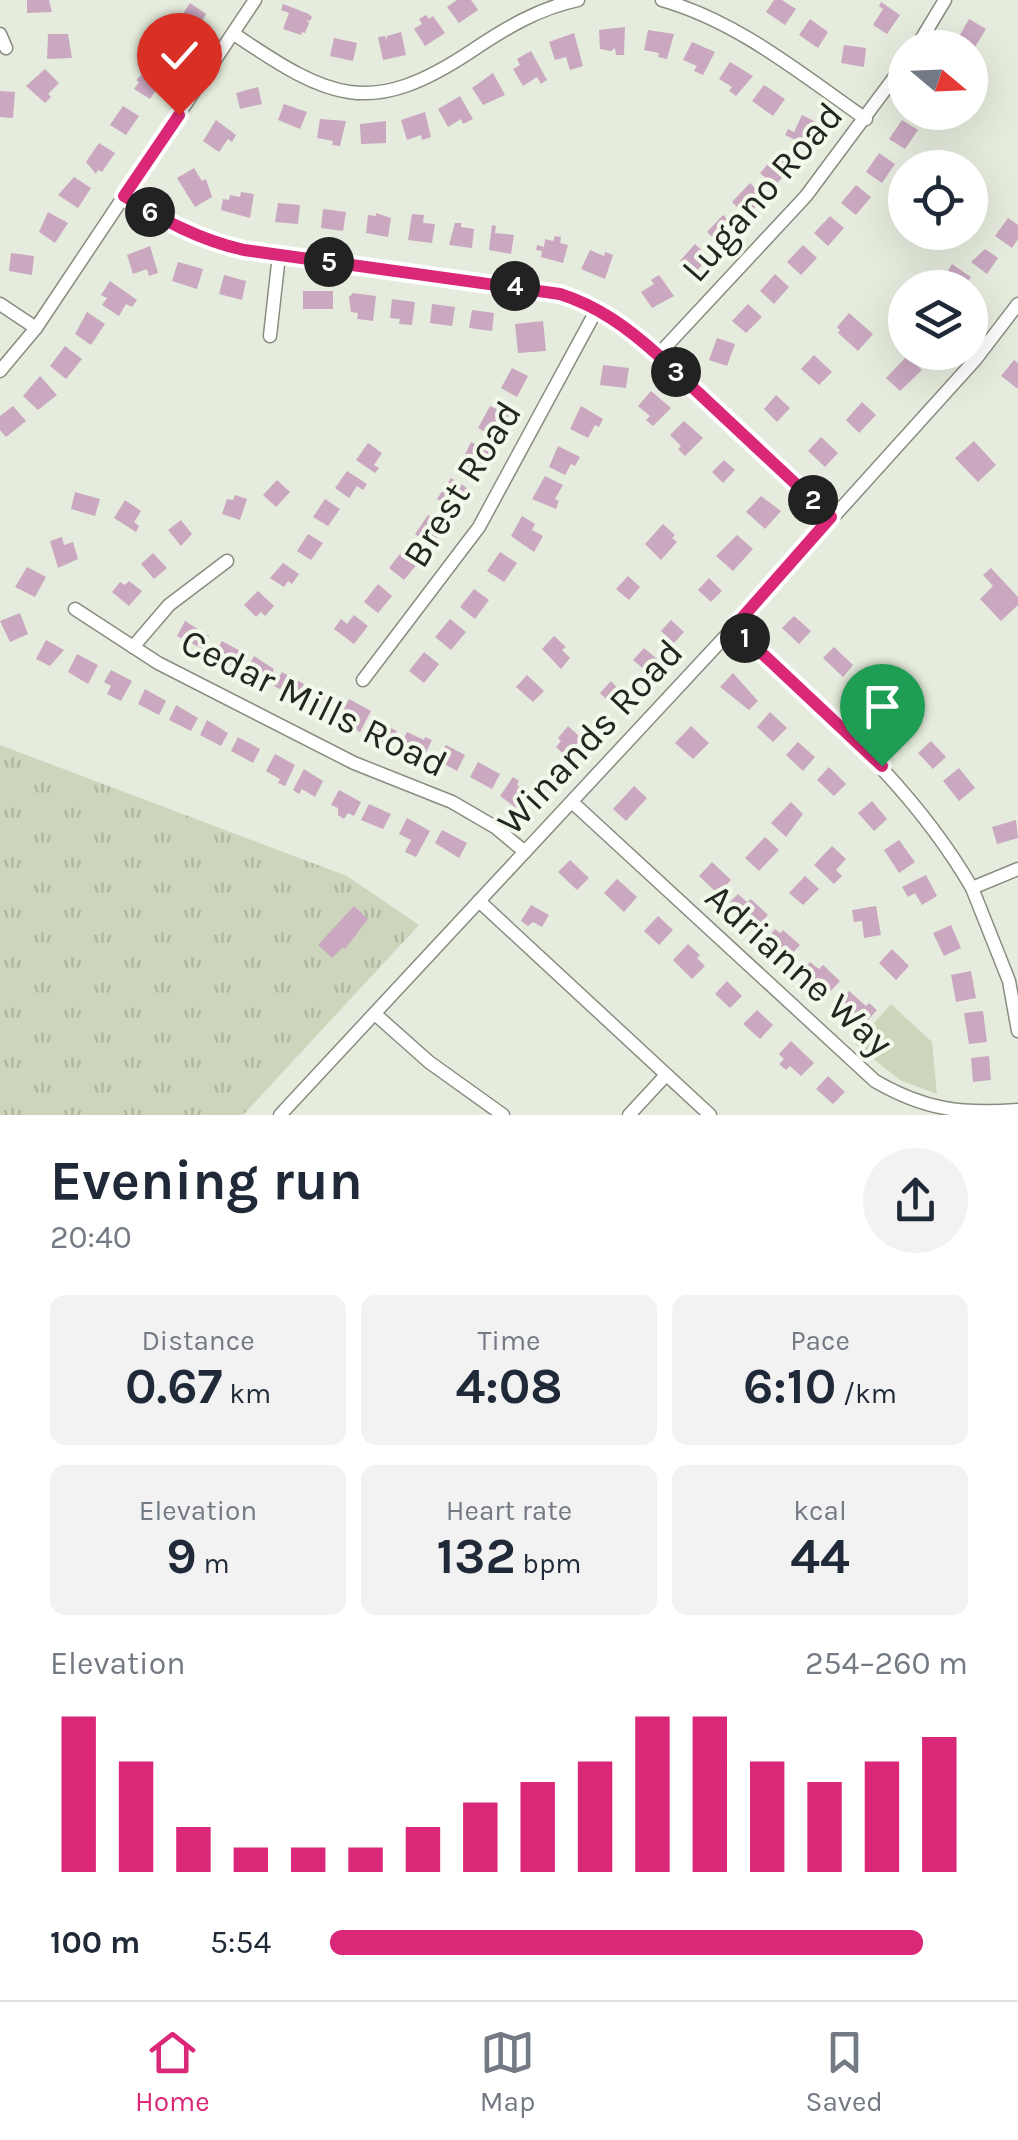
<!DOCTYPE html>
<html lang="en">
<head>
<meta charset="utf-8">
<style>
  :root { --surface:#fff; --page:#f2f2f3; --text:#1f2937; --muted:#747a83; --line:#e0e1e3; --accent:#db2777 }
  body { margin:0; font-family:Karla,sans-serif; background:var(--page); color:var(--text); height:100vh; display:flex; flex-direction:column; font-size:38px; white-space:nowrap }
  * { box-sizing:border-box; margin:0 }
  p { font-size:32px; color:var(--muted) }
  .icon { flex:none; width:55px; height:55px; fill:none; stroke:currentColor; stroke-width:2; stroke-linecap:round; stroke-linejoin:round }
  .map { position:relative; height:1115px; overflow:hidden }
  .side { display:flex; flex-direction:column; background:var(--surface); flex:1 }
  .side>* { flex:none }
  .needle { width:65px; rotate:109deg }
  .buttons { position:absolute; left:888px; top:30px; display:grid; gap:20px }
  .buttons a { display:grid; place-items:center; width:100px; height:100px; border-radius:50%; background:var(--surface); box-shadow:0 10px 40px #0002; font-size:50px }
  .pin { position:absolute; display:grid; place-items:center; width:85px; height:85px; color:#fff; margin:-102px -42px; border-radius:50% 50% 50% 0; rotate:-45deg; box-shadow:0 0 10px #0007 }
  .pin .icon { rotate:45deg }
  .km { position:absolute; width:50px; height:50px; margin:-25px; border-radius:50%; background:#222; color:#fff; font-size:28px; line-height:50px; text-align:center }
  .round { display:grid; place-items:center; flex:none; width:105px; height:105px; border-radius:52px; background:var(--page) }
  .head { display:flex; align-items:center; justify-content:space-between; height:170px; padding:0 50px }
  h1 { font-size:55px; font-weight:700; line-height:75px }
  .figures { display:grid; grid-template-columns:repeat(3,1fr); gap:15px; height:170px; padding:10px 50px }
  .figures div { display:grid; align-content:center; border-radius:15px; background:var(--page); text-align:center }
  .figures b { font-size:50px; font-weight:700 }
  .figures small { font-size:28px; font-weight:400 }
  .figures p { font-size:28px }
  .chart { height:280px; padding:20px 50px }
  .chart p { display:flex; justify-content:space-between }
  .chart svg { width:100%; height:180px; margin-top:10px; stroke:var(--accent); stroke-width:6 }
  ul { padding:0 50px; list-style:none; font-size:32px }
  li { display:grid; grid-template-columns:160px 120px 1fr; align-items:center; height:75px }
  li i { height:25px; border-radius:12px; background:var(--accent) }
  .tabs { display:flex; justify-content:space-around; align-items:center; height:140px; border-top:2px solid var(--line); background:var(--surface); font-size:28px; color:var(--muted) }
  .tabs a { display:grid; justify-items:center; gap:5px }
  .tabs .current { color:var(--accent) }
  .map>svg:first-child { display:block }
</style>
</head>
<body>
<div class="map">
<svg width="1018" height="1115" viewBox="0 0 1018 1115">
  <defs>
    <pattern id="grass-tufts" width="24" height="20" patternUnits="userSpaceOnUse" patternTransform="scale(2.5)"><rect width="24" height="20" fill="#cdd6bc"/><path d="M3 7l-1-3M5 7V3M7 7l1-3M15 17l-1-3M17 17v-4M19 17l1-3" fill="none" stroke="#b0b8a1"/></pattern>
  </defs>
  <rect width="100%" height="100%" fill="#e6ecdd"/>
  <polygon fill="url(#grass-tufts)" points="0,745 347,876 419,925 243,1115 0,1115"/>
  <polygon fill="#cdd6bc" points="891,1004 932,1042 937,1094 900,1080 855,1044"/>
  <g fill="#c9a8c0">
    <polygon points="27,0 49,0 52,12 27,13"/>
    <polygon points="457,0 471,0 478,10 459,23 447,7"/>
    <polygon points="774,0 782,0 796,9 785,25 766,12"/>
    <polygon points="881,2 900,15 887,34 873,25 883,9 879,6"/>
    <polygon points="190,3 206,14 194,34 177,23"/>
    <polygon points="283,4 309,14 312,17 310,21 306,20 309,23 305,33 302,32 301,35 283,29 289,13 281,10"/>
    <polygon points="426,15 429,19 433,16 445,33 425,46 414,29 422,24 419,19"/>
    <polygon points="810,19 828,32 818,48 799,35"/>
    <polygon points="969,19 986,29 973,50 957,40"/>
    <polygon points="625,27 624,55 616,55 615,48 611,51 600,49 599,30"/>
    <polygon points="648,30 674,34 667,59 658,57 659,53 644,50"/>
    <polygon points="401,32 406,55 383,60 378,37 385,36 386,40 387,36"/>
    <polygon points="574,33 583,66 570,70 566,57 555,60 549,42"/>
    <polygon points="48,34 68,34 72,58 47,59"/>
    <polygon points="167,38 183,49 170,68 154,57"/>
    <polygon points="334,38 357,43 353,61 330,56"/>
    <polygon points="692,42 715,52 703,75 694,71 697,66 683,60"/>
    <polygon points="844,45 866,48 864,67 841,63"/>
    <polygon points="531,51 547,80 541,84 537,77 523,86 513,69 520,65 517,59"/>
    <polygon points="730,62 753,76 736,96 729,91 732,87 719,79"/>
    <polygon points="45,69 59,83 48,94 51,97 45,103 26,86"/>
    <polygon points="147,70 163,80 150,99 134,89 139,82 136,80"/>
    <polygon points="493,73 505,95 483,105 472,88"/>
    <polygon points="764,85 785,99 773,116 752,101"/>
    <polygon points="258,87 262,104 240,109 236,93"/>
    <polygon points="0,91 15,92 13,118 0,117"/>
    <polygon points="460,96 473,119 463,124 461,119 448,127 438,109"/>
    <polygon points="284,104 307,112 300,129 278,120"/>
    <polygon points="123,106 139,116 126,135 110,125"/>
    <polygon points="425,112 431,137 422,140 421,135 407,140 401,120"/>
    <polygon points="802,115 820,124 810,147 785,135 788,129 794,132"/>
    <polygon points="320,119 346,121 340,146 332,145 333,141 317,138"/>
    <polygon points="216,120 236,135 232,142 228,139 219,152 203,141"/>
    <polygon points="902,120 918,130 905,149 889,139"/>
    <polygon points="386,121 386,143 361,144 360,124"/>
    <polygon points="99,143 115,153 102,172 98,170 96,174 86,162"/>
    <polygon points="879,153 895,164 882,183 866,172"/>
    <polygon points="777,154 792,168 774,186 760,173"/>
    <polygon points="194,168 202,181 206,179 212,197 195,207 177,178"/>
    <polygon points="74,177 91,188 78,208 58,195"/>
    <polygon points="750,183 765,198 746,216 732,202"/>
    <polygon points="856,185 871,197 856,215 841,203"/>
    <polygon points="241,192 254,194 250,218 221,210 223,199 229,200 230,195 240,197"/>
    <polygon points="278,203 300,205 298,224 275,222"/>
    <polygon points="323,209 346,212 343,231 321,228"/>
    <polygon points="48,212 68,223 55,243 39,232"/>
    <polygon points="376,213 391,218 388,237 366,233 368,215 376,216"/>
    <polygon points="412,214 424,215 423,223 435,224 432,243 408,240"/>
    <polygon points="723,215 736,227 720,244 707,232"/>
    <polygon points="830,216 844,228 828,246 814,233"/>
    <polygon points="1008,218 1018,225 1018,239 1012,248 995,236"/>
    <polygon points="455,223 461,223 461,227 474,229 472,248 449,245"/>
    <polygon points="492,225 496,226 495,233 514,235 511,254 489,250"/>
    <polygon points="555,236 561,237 560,243 568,245 563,263 541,257 542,251 536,250 537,245 544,247 545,239 553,241"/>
    <polygon points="695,244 709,257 694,274 680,261"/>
    <polygon points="803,245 817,258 801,275 787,262"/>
    <polygon points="150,246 158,273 149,276 147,269 133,274 127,255"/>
    <polygon points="985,249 998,258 987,274 971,262"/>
    <polygon points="590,250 604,256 605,252 613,255 605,279 581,269"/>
    <polygon points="11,253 34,256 32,275 9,271"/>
    <polygon points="178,262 203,269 197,289 172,281"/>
    <polygon points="952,264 971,277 965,285 969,288 955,288 943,279"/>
    <polygon points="775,274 789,287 774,304 760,291"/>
    <polygon points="224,275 246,281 242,300 219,294"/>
    <polygon points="659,275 674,296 652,308 641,292 654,284 651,280"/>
    <polygon points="110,281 137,300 132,307 126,304 119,316 102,305 107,298 101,295"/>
    <rect x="303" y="291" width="30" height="18"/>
    <polygon points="353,293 376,296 373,321 357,319 358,313 351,312 349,297"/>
    <polygon points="392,299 415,302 412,325 399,324 400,319 390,318"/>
    <polygon points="432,304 455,307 452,326 430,323"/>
    <polygon points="748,304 762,317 746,333 732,321"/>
    <polygon points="472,310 494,313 492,331 469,328"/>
    <polygon points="87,312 105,324 91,345 75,334"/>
    <polygon points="849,313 873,334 858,351 838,333 840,330 837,327"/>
    <polygon points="543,321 546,351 518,353 515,324"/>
    <polygon points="717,338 735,344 727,366 709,360"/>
    <polygon points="65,346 82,359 66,379 50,366"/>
    <polygon points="814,355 832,372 819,385 801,369"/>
    <polygon points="907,356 922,370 900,391 886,378"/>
    <polygon points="1014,360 1018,363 1018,389 1001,376"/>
    <polygon points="603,365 629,368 626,388 600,385"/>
    <polygon points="512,368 528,376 517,397 501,388"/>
    <polygon points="40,376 57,395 38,410 23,396"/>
    <polygon points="651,391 671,408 653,426 646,420 650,416 638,406"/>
    <polygon points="776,395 790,408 777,422 764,409"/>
    <polygon points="862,402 876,415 859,433 846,420"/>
    <polygon points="13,406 26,421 6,437 0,430 0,416"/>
    <polygon points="490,406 509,415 496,438 478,428"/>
    <polygon points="581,406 603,419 599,427 595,425 588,438 570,429"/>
    <polygon points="684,421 703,438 685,456 678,449 681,446 670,435"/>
    <polygon points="821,437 838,453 825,467 808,451"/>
    <polygon points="974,441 996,465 978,482 955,458"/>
    <polygon points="471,442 490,451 479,472 461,463"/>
    <polygon points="368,443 382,453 374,465 379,468 375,473 356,460"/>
    <polygon points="558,446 580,457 575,466 571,464 565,475 549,467"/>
    <polygon points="724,460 735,470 723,483 712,472"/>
    <polygon points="347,471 367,484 363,490 357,486 349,498 335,488"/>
    <polygon points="545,476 563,485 555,499 559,501 556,509 532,499"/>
    <polygon points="451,478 467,488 455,510 437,499"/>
    <polygon points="277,480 290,492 276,507 263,495"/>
    <polygon points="75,492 100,499 95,516 71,509"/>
    <polygon points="235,495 247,499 240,520 222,514 227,499 233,500"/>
    <polygon points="761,496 781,511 765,529 746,512"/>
    <polygon points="325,499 340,509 328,526 313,517"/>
    <polygon points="125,500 141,511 134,522 139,526 136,532 114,518"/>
    <polygon points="428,515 445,527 431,546 415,534"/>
    <polygon points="522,516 535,524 532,530 543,536 534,552 511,536"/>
    <polygon points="181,520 192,534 181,546 168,530"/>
    <polygon points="663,524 675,535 672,538 677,542 661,560 645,544"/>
    <polygon points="308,534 323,543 311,560 297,551"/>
    <polygon points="737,535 753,549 733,571 716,556"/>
    <polygon points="62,537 64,545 73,542 78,559 58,568 50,541"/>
    <polygon points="403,550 419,562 404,580 389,568"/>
    <polygon points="500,552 517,563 504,582 487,571"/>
    <polygon points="153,553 167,568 154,579 141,564"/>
    <polygon points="283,563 299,574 292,584 288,581 284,587 270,578"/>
    <polygon points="27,567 46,577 35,597 15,587"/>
    <polygon points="991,568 1018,597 1018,605 1001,621 980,599 993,586 983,575"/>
    <polygon points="628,576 640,587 629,600 616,589"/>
    <polygon points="709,578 722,591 711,602 698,590"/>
    <polygon points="129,581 142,591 129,606 112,592 120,582 125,585"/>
    <polygon points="378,584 392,596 378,613 364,602"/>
    <polygon points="474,589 489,600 475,619 460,607"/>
    <polygon points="258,591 274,606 265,616 261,612 256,617 244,605"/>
    <polygon points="20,613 28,634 10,642 0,621"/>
    <polygon points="354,615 368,626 354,644 334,629 341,619 347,624"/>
    <polygon points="794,616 811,631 799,644 782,628"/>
    <polygon points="450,619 466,632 451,650 435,637"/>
    <polygon points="671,620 684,632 674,643 661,631"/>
    <polygon points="185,621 209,636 203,649 177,636"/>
    <polygon points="554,636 566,647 562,650 570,658 561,669 542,649"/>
    <polygon points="46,640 64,650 50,666 36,659"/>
    <polygon points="222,641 242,652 235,667 215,655"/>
    <polygon points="834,647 853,665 843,677 823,658"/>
    <polygon points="644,648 657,659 646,671 633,660"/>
    <polygon points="424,652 439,664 424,683 409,671"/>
    <polygon points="77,654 98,665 88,684 68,672"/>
    <polygon points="254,656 274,669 267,684 246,671"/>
    <polygon points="111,670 132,681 121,701 107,694 111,686 104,682"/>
    <polygon points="282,672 304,684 297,698 274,686"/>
    <polygon points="733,673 758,701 749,710 720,687"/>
    <polygon points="527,675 544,691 533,702 516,687"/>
    <polygon points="864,680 883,698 872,710 853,692"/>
    <polygon points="611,681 623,694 612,705 600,693"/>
    <polygon points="145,689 166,701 159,715 138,704"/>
    <polygon points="313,689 334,700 328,713 306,703"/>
    <polygon points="349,699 371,711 360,732 338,721"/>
    <polygon points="907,700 918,710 913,716 918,721 905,735 885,716 897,703 901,706"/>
    <polygon points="176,705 198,718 191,731 169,720"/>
    <polygon points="770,712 787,728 773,742 757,727"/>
    <polygon points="207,720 228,733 221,746 200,735"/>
    <polygon points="375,720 397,731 390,746 368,735"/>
    <polygon points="568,726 581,738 567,757 556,747 561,741 558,738"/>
    <polygon points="691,726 709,743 693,759 675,743"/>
    <polygon points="407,732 424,740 425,737 432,740 423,759 399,748"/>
    <polygon points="238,737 260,749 253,763 231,751"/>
    <polygon points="931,741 946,757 933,769 918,753"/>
    <polygon points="798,742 815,757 803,771 786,755"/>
    <polygon points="446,745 465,755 457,771 437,760"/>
    <polygon points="275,754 295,765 285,786 278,783 280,779 266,771"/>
    <polygon points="478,762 500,774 492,789 470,777"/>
    <polygon points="829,767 846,784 834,796 817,780"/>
    <polygon points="959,768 975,788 959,801 943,781"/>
    <polygon points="304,769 323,781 315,797 302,789 299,794 293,790"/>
    <polygon points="513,777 519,781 517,785 530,794 519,810 500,796"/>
    <polygon points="634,786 647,798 626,821 613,809"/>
    <polygon points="339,790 361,802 354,816 348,813 344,819 338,815 338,808 331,805"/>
    <polygon points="872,801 887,819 874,831 858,813"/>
    <polygon points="791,802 803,814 786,837 771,823"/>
    <polygon points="369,804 391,814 383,829 361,820"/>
    <polygon points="407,818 430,831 416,857 405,852 411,840 399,834"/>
    <polygon points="1016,820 1018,838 997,844 992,827"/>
    <polygon points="442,830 467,843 459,858 435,843"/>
    <polygon points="765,837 779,850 759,871 745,858"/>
    <polygon points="899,840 915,862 899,873 884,850"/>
    <polygon points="832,846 846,859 836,870 842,876 834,884 814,865"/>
    <polygon points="570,860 589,878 577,890 558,872"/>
    <polygon points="712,862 731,880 718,894 699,876"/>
    <polygon points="926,875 937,896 922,905 915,893 908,897 902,887"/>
    <polygon points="805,876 819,889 803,905 789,893"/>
    <polygon points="617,879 637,897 624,912 604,893"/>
    <polygon points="738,894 747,902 751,899 768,915 756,928 729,903"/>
    <polygon points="531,905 549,915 542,927 533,922 528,926 521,921"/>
    <polygon points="354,906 368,919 345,949 343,947 332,958 318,945"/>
    <polygon points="876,906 881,935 864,938 862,921 854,922 852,910"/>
    <polygon points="658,916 673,930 659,945 644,931"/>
    <polygon points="951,925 961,948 944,956 933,933"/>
    <polygon points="775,929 780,933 783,930 800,945 787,959 766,939"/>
    <polygon points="688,944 700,955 697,958 705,966 692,979 673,960"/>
    <polygon points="892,949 909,966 896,980 879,963"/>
    <polygon points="810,962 819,969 823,965 840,981 828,994 803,970"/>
    <polygon points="971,971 976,998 956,1002 951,975"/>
    <polygon points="727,981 742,996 730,1008 715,994"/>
    <polygon points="849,991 866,1006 869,1003 877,1010 861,1028 836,1005"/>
    <polygon points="757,1010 773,1025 760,1039 743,1024"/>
    <polygon points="983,1011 987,1042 969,1044 964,1013"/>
    <polygon points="791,1041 814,1063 801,1076 790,1066 786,1070 779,1064 784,1059 779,1054"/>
    <polygon points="989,1056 991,1080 973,1082 971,1058"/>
    <polygon points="828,1076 845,1092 833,1104 816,1089"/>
  </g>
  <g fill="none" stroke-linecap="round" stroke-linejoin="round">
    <g stroke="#888d7f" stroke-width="15">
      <g id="minor">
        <path d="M662,0C739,22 801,74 866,119"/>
        <polyline points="0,34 6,48"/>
        <path d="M234,34C330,99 370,119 473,50C506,28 539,8 578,0"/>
        <polyline points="916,48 945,0"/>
        <polyline points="125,196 168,223 216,244 534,289 579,300 635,335 831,517"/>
        <polyline points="0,304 36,328"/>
        <polyline points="270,336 279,255"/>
        <polyline points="658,355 806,196 905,63"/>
        <polyline points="0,371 36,328 255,0"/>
        <polyline points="75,609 158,663 354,763 452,802 495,827 525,852"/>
        <path d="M734,627C822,710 910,781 972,888"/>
        <polyline points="133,647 169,605 227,561"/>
        <polyline points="363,680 479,527 597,309"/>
        <path d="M572,802L875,1081C925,1110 961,1114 1018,1110"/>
        <polyline points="1018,869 972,888 1009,981 1018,1031"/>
        <polyline points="479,901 710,1115"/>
        <polyline points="375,1014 429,1062 503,1115"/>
        <polyline points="280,1115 734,627 975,360 1018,304"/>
        <polyline points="629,1115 666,1075"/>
      </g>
    </g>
    <use href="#minor" stroke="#fff" stroke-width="12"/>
  </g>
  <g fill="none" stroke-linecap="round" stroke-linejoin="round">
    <g stroke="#fff" stroke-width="20">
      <path id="route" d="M179,115L124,196C163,220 199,240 244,250L560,294C598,306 628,328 658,355L831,517L734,627L882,766"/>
    </g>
    <use href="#route" stroke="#db2777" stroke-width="12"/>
  </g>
  <g text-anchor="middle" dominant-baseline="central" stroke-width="8" stroke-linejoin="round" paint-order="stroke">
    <g font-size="38" fill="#242621" stroke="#f3f9ea">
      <text transform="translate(762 192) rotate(-49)">Lugano Road</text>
      <text transform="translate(462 484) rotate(-58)">Brest Road</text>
      <text transform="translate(314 703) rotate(26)">Cedar Mills Road</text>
      <text transform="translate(590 737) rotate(-47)">Winands Road</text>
      <text transform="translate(799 970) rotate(42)">Adrianne Way</text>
    </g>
  </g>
</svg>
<div class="buttons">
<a><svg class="needle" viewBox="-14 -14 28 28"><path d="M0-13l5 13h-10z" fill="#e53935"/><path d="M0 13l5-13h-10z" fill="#747a83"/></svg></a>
<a><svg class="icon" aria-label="locate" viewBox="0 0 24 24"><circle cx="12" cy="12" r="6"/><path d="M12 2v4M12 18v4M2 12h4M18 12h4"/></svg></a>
<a><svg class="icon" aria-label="layers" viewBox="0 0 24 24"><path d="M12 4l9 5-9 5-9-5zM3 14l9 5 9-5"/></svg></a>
</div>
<div class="pin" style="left:882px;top:766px;background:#1e9e55"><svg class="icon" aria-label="arrive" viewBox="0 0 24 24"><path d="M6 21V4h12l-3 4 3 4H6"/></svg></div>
<div class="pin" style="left:179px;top:115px;background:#d93025"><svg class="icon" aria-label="check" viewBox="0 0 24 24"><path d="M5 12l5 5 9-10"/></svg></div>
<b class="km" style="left:745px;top:638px">1</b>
<b class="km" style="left:813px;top:500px">2</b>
<b class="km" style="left:676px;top:372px">3</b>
<b class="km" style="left:515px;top:286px">4</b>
<b class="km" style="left:329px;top:262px">5</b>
<b class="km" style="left:150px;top:212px">6</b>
</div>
<section class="side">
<div class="head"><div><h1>Evening run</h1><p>20:40</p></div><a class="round"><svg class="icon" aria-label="share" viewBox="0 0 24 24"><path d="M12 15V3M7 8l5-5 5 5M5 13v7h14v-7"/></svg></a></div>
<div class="figures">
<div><p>Distance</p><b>0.67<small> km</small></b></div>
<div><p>Time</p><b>4:08</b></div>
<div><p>Pace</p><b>6:10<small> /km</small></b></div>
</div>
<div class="figures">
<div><p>Elevation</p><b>9<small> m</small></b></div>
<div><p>Heart rate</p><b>132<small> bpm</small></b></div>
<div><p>kcal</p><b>44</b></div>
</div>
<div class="chart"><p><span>Elevation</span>254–260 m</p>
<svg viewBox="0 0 160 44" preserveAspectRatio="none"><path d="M5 44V6M15 44V17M25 44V33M35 44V38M45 44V38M55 44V38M65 44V33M75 44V27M85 44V22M95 44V17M105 44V6M115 44V6M125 44V17M135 44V22M145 44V17M155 44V11"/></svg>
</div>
<ul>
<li><b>100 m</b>5:54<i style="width:93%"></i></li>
</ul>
</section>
<nav class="tabs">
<a class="current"><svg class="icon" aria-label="home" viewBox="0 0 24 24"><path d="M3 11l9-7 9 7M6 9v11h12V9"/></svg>Home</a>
<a><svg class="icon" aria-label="map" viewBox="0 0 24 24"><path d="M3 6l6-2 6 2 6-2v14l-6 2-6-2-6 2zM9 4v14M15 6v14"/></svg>Map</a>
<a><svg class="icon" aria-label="saved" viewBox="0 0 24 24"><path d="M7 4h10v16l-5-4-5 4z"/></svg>Saved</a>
</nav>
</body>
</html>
